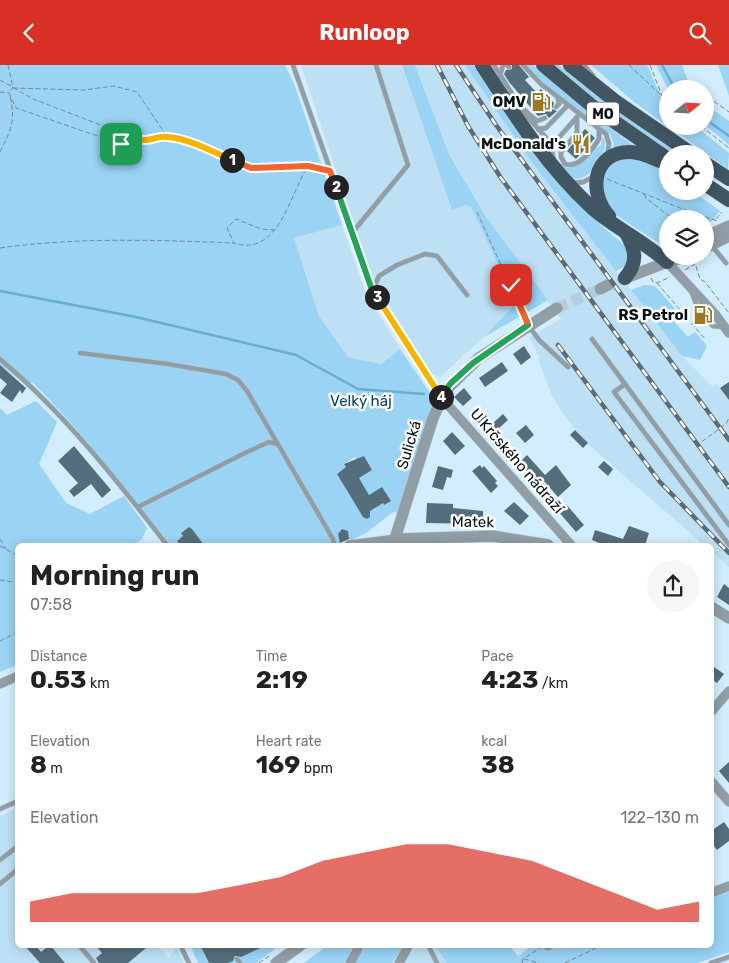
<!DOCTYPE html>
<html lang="en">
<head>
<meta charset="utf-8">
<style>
  :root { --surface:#fff; --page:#f6f6f6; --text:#222; --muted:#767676; --accent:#d93025 }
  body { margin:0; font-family:Rubik,sans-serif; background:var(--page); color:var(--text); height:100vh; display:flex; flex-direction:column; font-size:19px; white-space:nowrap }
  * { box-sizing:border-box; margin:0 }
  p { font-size:16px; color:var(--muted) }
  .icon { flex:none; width:28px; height:28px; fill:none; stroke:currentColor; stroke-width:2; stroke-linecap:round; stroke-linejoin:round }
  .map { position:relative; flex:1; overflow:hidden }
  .details { position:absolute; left:15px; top:478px; width:699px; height:405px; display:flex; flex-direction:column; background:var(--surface); border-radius:8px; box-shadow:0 2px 12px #0003 }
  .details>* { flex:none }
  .needle { width:32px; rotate:72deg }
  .controls { position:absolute; left:659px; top:15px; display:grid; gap:10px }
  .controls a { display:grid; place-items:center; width:55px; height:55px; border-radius:50%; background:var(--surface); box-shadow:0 2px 12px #0003; font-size:25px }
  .pin { position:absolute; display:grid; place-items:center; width:42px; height:42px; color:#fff; margin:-21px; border-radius:10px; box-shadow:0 2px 8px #0006 }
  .km { position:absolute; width:25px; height:25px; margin:-12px; border-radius:50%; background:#222; color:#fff; font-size:14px; line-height:25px; text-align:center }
  .round { display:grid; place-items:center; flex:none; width:52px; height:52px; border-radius:26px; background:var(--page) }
  .overview { display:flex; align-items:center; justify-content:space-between; height:85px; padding:0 15px }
  h1 { font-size:28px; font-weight:700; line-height:38px }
  .metrics { display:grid; grid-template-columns:repeat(3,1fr); gap:8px; height:85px; padding:5px 15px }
  .metrics div { display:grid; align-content:center }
  .metrics b { font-size:25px; font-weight:700 }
  .metrics small { font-size:14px; font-weight:400 }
  .metrics p { font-size:14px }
  .chart { height:140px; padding:10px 15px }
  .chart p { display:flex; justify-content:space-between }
  .chart svg { width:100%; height:90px; margin-top:5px; fill:var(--accent); opacity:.7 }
  header { display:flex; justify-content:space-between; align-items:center; height:65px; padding:0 15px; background:var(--accent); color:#fff; font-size:22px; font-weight:700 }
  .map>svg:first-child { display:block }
</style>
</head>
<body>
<header><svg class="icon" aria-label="back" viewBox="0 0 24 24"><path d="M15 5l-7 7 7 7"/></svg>Runloop<svg class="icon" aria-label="search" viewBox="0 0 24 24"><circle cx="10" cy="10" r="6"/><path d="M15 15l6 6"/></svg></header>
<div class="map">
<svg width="729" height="898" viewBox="0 0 729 898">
  <rect width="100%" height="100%" fill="#d2edfe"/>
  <g fill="#bde0f4">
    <polygon points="301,0 402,0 452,145 465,140 471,142 516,238 484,272 440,312 430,308 375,224"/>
    <polygon points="415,0 465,0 533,99 682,291 713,322 717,319 721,323 729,317 729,502 711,486 711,480 704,480 589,380 563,349 552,331 538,294 540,293 529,272 561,254 486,152 449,88"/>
    <polygon points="342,160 365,226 400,284 381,299 348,292 319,251 294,173"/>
    <polygon points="17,743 18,880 157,880 169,893 176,882 184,898 0,898 0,751"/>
    <polygon points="417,880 435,880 447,898 403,898"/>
  </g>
  <g fill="#9ad3f4" fill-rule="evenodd">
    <path d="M0,0H285L295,21L342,160L294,173L319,251L348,292L381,299L400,284L434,334L400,448L393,447L366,468L347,477L349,474L348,467L338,469L341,478L333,480H204L189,462L181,467L183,471L177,476L180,480H171C126,425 83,367 32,317L28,321L0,300ZM364,391L372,405L355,415L362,418L366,425L365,432L382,422L391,436L384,440L383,438L369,446L370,452L367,454L362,450L337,409L346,402L344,399L355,392L357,395Z"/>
    <polygon points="402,0 415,0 449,89 486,152 548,235 484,272 516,238 471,142 465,140 452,145"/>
    <path d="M465,0H474C520,70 559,126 624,180L627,183L628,199L616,206L533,99Z"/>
    <polygon points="525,0 533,0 567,30 634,81 613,84 614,78 610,69 543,18"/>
    <polygon points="553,0 559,0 611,41 679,89 672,89 608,45"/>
    <polygon points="591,0 647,0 663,36 667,39 667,61 633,36"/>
    <polygon points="656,0 682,0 691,24 668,24"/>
    <polygon points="718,0 729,0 729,31"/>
    <polygon points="705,39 729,56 729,80 705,60"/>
    <polygon points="668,61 695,61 729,88 728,104"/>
    <path d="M602,72L605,75C607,89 589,119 572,113L559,97L568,103L578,100L590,87L601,80Z"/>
    <polygon points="622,92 648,96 667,109 668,126 693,126 720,146 712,156 705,159 705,154 668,154 667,175 660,178 654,175 610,146 599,118 612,96"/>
    <polygon points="644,220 655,221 678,247 671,253 688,272 695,267 707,281 700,295 682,291 631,225"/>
    <polygon points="36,336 57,357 39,399 66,438 90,449 124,431 147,463 142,474 133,480 18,480 17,600 0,607 0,343 7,350"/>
    <polygon points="729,824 729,887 698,898 447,898 435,880 509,880 518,891 533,880 711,880 711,831"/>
    <polygon points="190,880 200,880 209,898 198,898"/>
    <polygon points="263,880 280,880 256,898 228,898"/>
    <polygon points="328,880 354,880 344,898 304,898"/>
    <polygon points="367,880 404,880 392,898 354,898"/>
  </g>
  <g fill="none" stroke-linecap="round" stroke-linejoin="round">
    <g stroke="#68add4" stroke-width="2.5">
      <polyline points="662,0 675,24"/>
      <polyline points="705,54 729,71"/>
      <polyline points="0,226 136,252 296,290 358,324 424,329"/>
    </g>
  </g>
  <g fill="#556e7c">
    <polygon points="512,0 519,0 529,12 525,15 537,28 541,24 554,38 552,44 557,46 549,53 546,49 538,51 509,17 504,9 506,5 512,4"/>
    <polygon points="585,64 595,73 576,94 567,86"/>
    <polygon points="702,244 709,252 705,254 705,260 694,247 700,248"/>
    <polygon points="524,281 531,292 521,300 513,289"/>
    <polygon points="502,297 508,306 485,322 479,313"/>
    <polygon points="0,300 26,323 22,329 20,325 12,337 0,328 7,319 0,313"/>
    <polygon points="729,317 729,335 720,323"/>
    <polygon points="464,323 472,333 463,341 454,332"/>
    <polygon points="483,347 493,358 503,349 508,355 498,364 502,368 494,375 475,354"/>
    <polygon points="526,360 534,370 525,378 516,368"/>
    <polygon points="575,365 588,378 583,383 570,370"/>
    <polygon points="452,367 465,381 455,390 443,376"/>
    <polygon points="74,381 111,425 102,433 91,419 74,432 69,426 78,418 58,396"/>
    <polygon points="527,390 545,410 556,400 571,420 558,432 544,416 540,420 521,400 520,397"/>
    <polygon points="364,391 372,405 359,413 369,430 382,422 391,436 384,440 383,438 370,446 370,452 367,454 363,452 337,409 346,402 344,399"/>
    <polygon points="604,396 613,404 608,411 598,402"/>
    <polygon points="480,400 482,403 484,401 497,416 495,418 498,421 491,428 472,406"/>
    <polygon points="438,401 453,405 451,413 447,412 443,425 432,422"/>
    <polygon points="514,437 529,451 520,460 504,446"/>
    <polygon points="427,438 453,439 453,443 483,446 483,459 426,458"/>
    <polygon points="566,439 584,460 576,467 558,446"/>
    <polygon points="629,461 649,468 645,480 604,480 592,475 595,465 623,474"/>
    <polygon points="189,462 192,464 204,480 180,480 177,476 183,471 181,468"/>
    <polygon points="342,464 348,466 349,474 340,478 338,469"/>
    <polygon points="724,519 729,523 729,540 717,532"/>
    <polygon points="711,600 724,609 717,618 711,614"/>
    <polygon points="729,697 729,718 719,706"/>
    <polygon points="724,757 729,764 729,776 717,785 711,777 711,766"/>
    <polygon points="24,880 35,880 41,887 50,880 65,898 40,898"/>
    <polygon points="95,880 143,880 146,883 128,898 99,898 96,893 102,888"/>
    <polygon points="200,880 267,880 241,892 235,891 233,896 228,898 209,898"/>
  </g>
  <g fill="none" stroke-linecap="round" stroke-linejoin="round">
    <polyline stroke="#b4ccdb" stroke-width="11" stroke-dasharray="11 5.5" stroke-linecap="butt" points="557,243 600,224"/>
    <g stroke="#b2cad9" stroke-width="5.5">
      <g id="service">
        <polyline points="293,0 373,225 441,332"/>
        <polyline points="494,0 524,48 550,77 554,96"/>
        <polyline points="507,0 509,2"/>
        <polyline points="523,0 541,19 606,69 609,79 607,91"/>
        <polyline points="584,0 593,11"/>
        <polyline points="500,10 503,0"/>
        <polyline points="521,42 537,56 545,53"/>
        <polyline points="556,42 559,39 558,34"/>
        <path d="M577,52V68L561,87V92L565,99C579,104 592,85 599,74V64"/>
        <polyline points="538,64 546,63 567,41"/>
        <polyline points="553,83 554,78 577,52"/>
        <polyline points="572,118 583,117 593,112"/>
        <polyline points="352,168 408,100 376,0"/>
        <polyline points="712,181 726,198"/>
        <polyline points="373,225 379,211 397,200 425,189 437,191 467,230"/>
        <polyline points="691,225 698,244"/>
        <polyline points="709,256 713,261 723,262"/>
        <polyline points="529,261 539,275 568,302"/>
        <polyline points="592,274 625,319 614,327 729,480"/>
        <polyline points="80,288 168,299 226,309 238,315 247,326 333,474 334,480"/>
        <path d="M0,294C64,348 116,414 167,480"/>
        <polyline points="625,319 729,460"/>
        <polyline points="138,442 247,387 269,377 277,379"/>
        <polyline points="0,744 18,736"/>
        <polyline points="0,795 18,781"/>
        <polyline points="0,819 18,804"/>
        <polyline points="79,880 94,898"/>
        <polyline points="183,880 182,884 189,898"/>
        <polyline points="428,880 437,898"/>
        <polyline points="237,894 240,898"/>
        <polyline points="711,898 729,892"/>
      </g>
    </g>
    <g stroke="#b2cad9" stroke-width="10">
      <g id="minor">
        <polyline points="667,197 715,249 729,268"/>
        <polyline points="441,332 571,480"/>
        <polyline points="349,480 396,474"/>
        <polyline points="0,619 18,611"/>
        <polyline points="711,647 729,626"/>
        <polyline points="711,716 729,737"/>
        <polyline points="711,828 729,821"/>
        <polyline points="548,881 549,880"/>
        <polyline points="350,898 360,880"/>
        <polyline points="399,898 409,880"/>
      </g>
    </g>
    <g stroke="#b2cad9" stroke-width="12">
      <g id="tertiary">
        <polyline points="705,172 729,161"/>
        <polyline points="705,183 729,171"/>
        <polyline points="623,214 667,197 689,191"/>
        <polyline points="600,224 608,220"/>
        <polyline points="396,474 493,471 548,480"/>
        <polyline points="393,480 433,353 446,325 479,293 557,243"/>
        <polyline points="711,542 729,553"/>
        <polyline points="276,898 301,880"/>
      </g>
    </g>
    <g stroke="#b2cad9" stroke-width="15">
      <g id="trunk">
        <path d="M482,0C515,51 547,101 592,143C615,163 644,176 667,197"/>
        <polyline points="543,0 592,41 668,94"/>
        <polyline points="570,0 615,36 692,89"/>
        <polyline points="705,98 729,114"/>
        <polyline points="705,119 729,135"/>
        <path d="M609,151C588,128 592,87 630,87C640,87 650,92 660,96"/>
        <path d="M625,213C638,198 636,185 626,168"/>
      </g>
    </g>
    <g stroke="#768994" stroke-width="1" stroke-dasharray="5 2.5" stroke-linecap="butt">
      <polyline points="8,0 13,23 9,27"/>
      <polyline points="629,0 662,31"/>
      <polyline points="650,0 662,31 668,35"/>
      <polyline points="0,15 33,34 145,77 166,71 193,78 251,103 308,101 324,105"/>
      <polyline points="13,23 84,25 114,21 137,27 166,70"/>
      <polyline points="0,27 9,28"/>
      <polyline points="9,28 16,43 121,79 133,73"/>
      <polyline points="708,32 729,47"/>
      <polyline points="701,61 729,83"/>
      <path d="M0,87C11,65 16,56 10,31"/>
      <polyline points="607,114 698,150 718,156"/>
      <polyline points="644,129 646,133 673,154"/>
      <polyline points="477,147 525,253"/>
      <polyline points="716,154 722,147"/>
      <path d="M275,165L261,164L236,154L227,163L234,178C279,193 290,128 308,101"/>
      <path d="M0,183C77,172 157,175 234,178"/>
      <polyline points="696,201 700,214 705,217 729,248"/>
      <polyline points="685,205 705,193"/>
      <polyline points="651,213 653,217 657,218 670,212"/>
      <polyline points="657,218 705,274"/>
      <polyline points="696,381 726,359 729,353"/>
      <polyline points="0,474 6,484"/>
      <polyline points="0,481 18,491"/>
      <polyline points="0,515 18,518"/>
      <polyline points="0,576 18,567"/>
      <polyline points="558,881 573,880"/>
      <polyline points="524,894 539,898"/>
      <polyline points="259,898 269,891"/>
      <polyline points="522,898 523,894 540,883"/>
      <polyline points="565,898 602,880"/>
    </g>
    <use href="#service" stroke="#929ea5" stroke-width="4.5"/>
    <use href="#minor" stroke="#929ea5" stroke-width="9"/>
    <use href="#tertiary" stroke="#929ea5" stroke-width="11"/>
    <use href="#trunk" stroke="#405662" stroke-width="14"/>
    <g stroke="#5c6c76" stroke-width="4.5">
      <g id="rail">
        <polyline points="437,0 468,61 501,113 729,422"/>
        <polyline points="456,0 496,60 729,375"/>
        <polyline points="558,280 660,417 729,488"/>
      </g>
    </g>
    <use href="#rail" stroke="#fff" stroke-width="2.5" stroke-dasharray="8" stroke-linecap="butt"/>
  </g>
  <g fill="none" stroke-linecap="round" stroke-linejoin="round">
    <g stroke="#fff" stroke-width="10">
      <path id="split-1" d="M121,79L133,73C152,79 154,70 168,72C190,74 211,86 232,95"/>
    </g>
    <g stroke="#fff" stroke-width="10">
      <polyline id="split-2" points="232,95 251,103 308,101 330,106 336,122"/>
    </g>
    <g stroke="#fff" stroke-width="10">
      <polyline id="split-3" points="336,122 372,225 377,232"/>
    </g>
    <g stroke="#fff" stroke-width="10">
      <polyline id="split-4" points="377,232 441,332"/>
    </g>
    <g stroke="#fff" stroke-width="10">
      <polyline id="split-5" points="441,332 450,319 473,298 528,260 527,257"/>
    </g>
    <g stroke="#fff" stroke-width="10">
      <polyline id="split-6" points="511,220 527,257"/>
    </g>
    <use href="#split-1" stroke="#f5b400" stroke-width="6"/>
    <use href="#split-2" stroke="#f0652b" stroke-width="6"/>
    <use href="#split-3" stroke="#22a559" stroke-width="6"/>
    <use href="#split-4" stroke="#f5b400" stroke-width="6"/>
    <use href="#split-5" stroke="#22a559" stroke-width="6"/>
    <use href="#split-6" stroke="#f0652b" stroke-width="6"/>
  </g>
  <defs>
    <g id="fuel-bare" transform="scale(1.5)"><path d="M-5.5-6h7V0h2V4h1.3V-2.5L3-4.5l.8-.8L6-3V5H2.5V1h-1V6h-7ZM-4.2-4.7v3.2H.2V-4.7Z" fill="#9c7823" stroke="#fff" stroke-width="2.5" paint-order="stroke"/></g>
    <g id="restaurant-bare" transform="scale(1.5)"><path d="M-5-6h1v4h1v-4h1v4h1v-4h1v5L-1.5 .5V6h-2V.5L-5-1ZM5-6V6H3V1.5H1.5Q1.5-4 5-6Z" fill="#9c7823" stroke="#fff" stroke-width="2.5" paint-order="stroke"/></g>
  </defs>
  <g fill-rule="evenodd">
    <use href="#fuel-bare" x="541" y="37"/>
    <use href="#restaurant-bare" x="581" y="79"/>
    <use href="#fuel-bare" x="703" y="250"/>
  </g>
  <g text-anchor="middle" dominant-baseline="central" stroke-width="5" stroke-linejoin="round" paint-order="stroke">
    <rect fill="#fff" stroke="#51585b" stroke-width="1" x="587" y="37.5" width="32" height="23" rx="4"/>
    <g font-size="14" font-weight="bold" fill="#071015">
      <text x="603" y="49">MO</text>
    </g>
    <g font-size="15" font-weight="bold" fill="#071015" stroke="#fff" text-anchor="end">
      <text x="526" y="37">OMV</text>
      <text x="566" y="79">McDonald's</text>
      <text x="688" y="250">RS Petrol</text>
    </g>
    <g font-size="15" fill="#06425d" stroke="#fff">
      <text x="361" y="336">Velký háj</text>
    </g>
    <g font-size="15" fill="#071015" stroke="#fff">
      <text transform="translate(409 380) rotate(-73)">Sulická</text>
      <text transform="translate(517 396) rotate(49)">U Krčského nádraží</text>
      <text transform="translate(473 457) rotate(1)">Matek</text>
    </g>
  </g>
</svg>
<div class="controls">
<a><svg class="needle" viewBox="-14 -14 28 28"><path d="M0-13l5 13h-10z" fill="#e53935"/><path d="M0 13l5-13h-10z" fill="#767676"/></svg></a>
<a><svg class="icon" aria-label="locate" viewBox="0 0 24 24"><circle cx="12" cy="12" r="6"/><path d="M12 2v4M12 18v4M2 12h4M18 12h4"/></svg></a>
<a><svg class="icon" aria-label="layers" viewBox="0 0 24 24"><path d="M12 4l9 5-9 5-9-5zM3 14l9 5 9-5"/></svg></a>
</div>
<div class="pin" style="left:121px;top:79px;background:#1e9e55"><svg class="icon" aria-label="arrive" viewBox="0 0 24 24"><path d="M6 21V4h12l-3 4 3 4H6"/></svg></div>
<div class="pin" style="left:511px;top:220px;background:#d93025"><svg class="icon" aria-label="check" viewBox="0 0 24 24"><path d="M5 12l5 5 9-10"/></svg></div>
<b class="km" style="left:232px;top:95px">1</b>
<b class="km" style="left:336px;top:122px">2</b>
<b class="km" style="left:377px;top:232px">3</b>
<b class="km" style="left:441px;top:332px">4</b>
<section class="details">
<div class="overview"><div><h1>Morning run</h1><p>07:58</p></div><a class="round"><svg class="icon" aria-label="share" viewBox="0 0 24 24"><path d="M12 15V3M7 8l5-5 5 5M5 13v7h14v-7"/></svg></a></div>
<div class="metrics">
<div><p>Distance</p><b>0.53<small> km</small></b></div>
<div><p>Time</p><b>2:19</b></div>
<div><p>Pace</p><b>4:23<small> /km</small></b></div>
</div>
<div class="metrics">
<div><p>Elevation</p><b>8<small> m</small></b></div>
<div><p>Heart rate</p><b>169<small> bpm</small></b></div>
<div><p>kcal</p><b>38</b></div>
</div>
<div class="chart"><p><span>Elevation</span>122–130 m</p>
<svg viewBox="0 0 160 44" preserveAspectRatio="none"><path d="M0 44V34L10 30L20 30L30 30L40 30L50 26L60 22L70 14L80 10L90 6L100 6L110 10L120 14L130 22L140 30L150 38L160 34V44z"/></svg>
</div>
</section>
</div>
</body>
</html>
